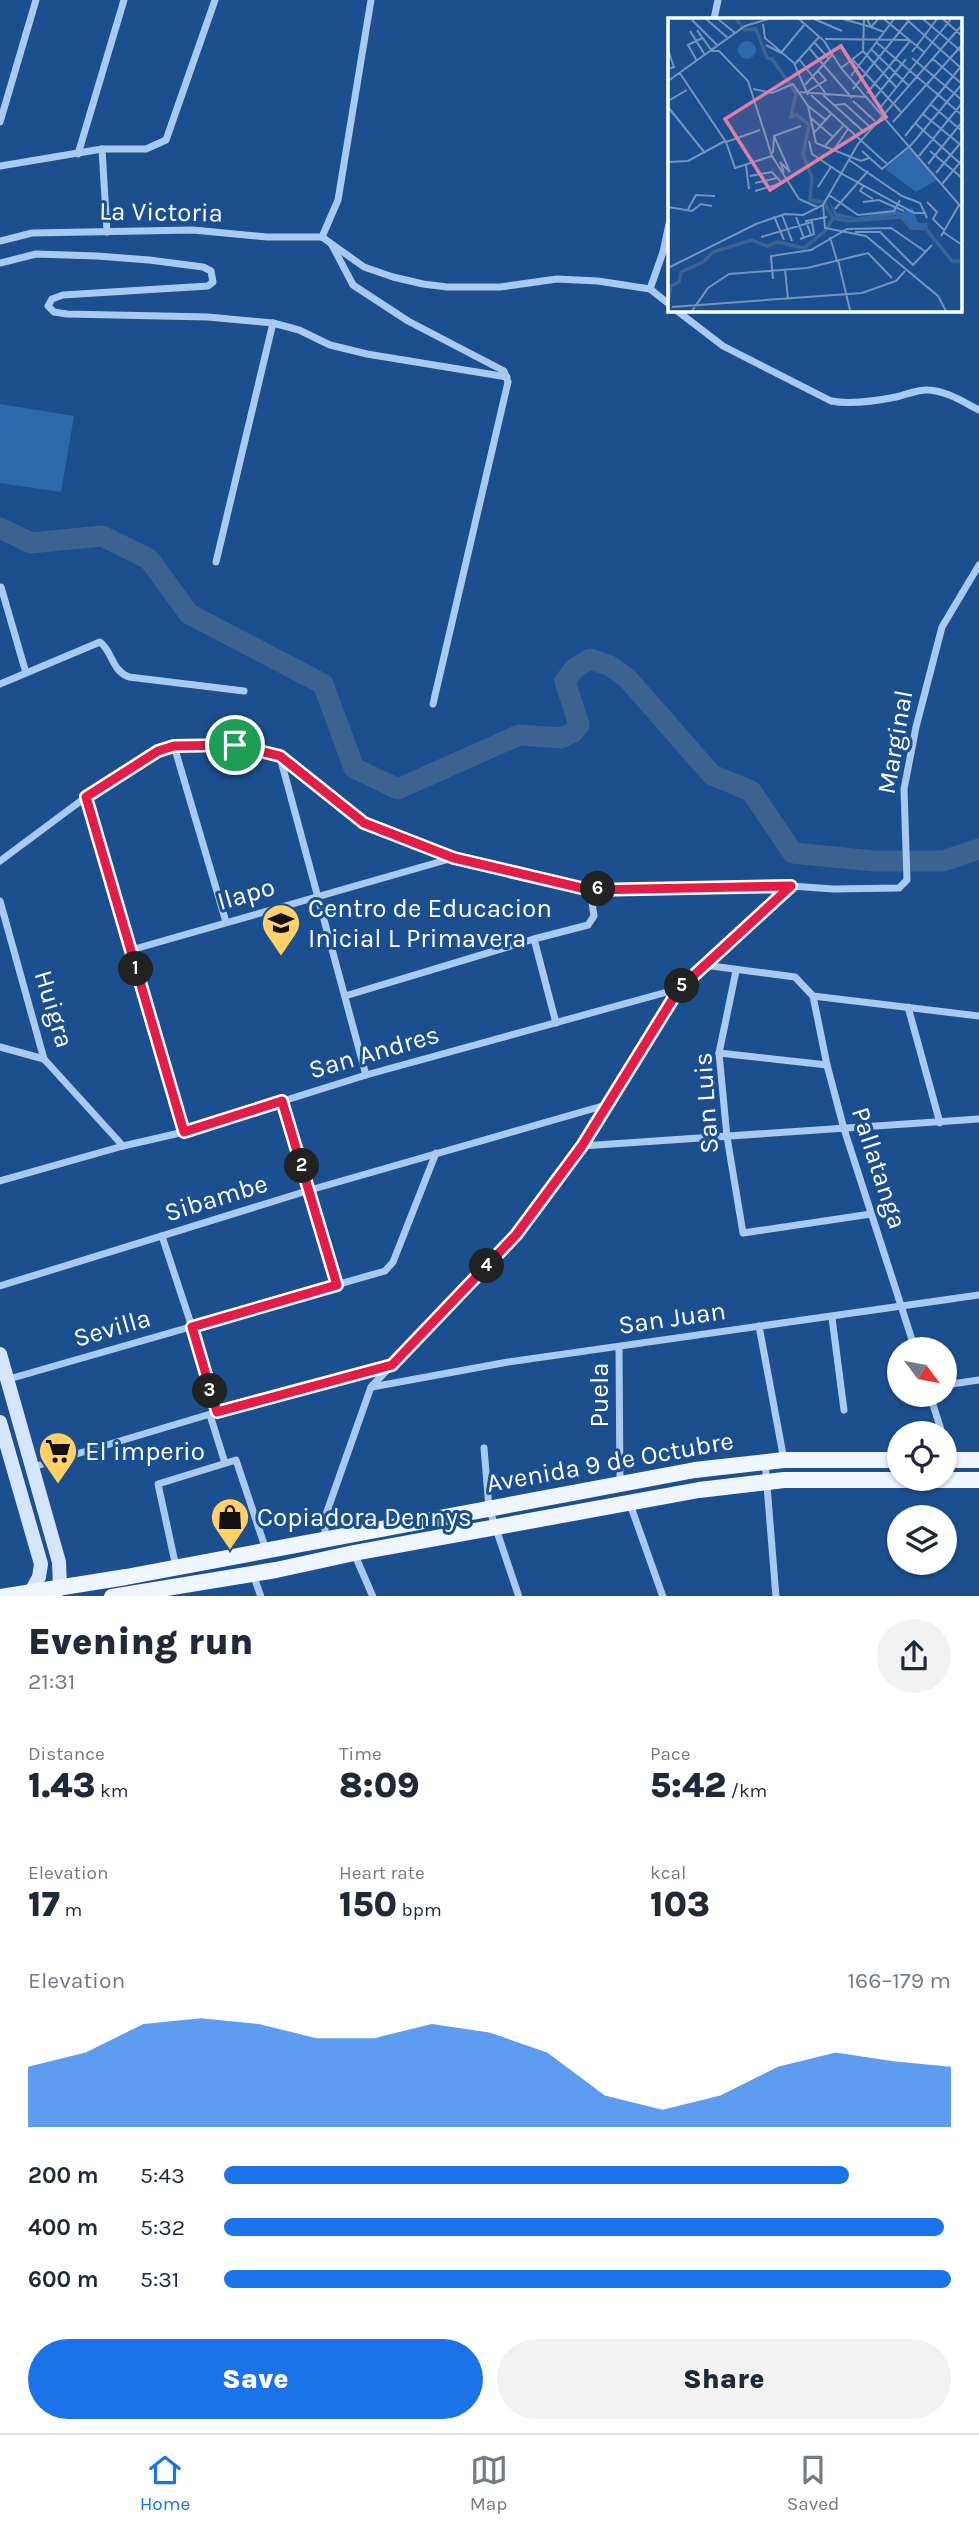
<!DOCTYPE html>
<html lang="en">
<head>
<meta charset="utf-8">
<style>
  :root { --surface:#fff; --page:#f2f2f3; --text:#1f2937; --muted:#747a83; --line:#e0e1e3; --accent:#1a73e8 }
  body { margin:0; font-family:Karla,sans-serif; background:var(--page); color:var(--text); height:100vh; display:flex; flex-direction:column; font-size:26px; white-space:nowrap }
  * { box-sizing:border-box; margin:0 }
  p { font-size:23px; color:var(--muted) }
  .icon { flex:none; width:38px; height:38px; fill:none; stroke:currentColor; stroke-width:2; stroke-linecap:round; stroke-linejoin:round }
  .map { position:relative; height:1596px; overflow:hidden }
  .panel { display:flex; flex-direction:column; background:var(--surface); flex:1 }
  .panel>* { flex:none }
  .needle { width:46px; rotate:122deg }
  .buttons { position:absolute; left:887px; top:1337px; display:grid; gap:14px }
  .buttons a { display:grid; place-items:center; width:70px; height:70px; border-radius:50%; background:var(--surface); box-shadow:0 2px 5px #0004; font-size:35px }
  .pin { position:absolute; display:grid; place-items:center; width:60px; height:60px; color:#fff; margin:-30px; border:4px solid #fff; border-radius:50%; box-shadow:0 2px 7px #0007 }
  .km { position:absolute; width:35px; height:35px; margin:-18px; border-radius:50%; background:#222; color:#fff; font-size:19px; line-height:35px; text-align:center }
  .round { display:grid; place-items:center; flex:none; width:74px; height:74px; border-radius:37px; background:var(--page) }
  .summary { display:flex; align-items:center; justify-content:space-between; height:119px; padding:0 28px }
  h1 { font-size:38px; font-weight:800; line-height:52px }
  .metrics { display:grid; grid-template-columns:repeat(3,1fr); gap:10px; height:119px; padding:7px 28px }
  .metrics div { display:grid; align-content:center }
  .metrics b { font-size:35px; font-weight:800 }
  .metrics small { font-size:19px; font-weight:400 }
  .metrics p { font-size:19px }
  .chart { height:196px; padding:14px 28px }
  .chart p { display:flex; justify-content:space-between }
  .chart svg { width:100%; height:126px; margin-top:7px; fill:var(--accent); opacity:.7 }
  .primary-button { display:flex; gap:14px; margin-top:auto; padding:14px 28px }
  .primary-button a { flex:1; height:80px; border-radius:42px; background:var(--accent); color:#fff; font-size:28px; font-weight:800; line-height:80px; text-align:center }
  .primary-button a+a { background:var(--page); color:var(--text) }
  ul { padding:0 28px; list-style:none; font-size:23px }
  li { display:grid; grid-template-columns:112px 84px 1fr; align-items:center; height:52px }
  li i { height:18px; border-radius:9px; background:var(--accent) }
  .tabs { display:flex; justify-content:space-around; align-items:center; height:98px; border-top:2px solid var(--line); background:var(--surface); font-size:19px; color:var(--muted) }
  .tabs a { display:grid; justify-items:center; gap:4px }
  .tabs .current { color:var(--accent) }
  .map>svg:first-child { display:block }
</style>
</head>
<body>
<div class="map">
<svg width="979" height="1597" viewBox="0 0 979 1597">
  <rect width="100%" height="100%" fill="#1b4f8f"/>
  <polygon fill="#2e69ad" points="0,404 74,416 61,492 0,483"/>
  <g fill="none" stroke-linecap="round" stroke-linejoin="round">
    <polyline stroke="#3c6290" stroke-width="21" points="0,528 31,543 102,536 149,559 189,614 323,684 354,768 398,789 519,735 561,738 572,733 579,725 565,681 575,668 590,659 610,666 627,678 712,775 751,791 793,853 874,861 943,861 979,849"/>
    <g stroke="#a9c9ee" stroke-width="7">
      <polyline points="714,19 718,0"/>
      <polyline points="0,122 36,0"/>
      <polyline points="102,149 107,232"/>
      <polyline points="78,154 124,0"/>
      <polyline points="0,166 102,149 146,149 166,140 215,0"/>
      <polyline points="322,237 364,267 393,277 423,284 447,287 500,287 557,279 598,281 650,289 669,304"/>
      <polyline points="322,237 338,200 371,0"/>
      <polyline points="0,241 32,233 193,230 267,237 322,237"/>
      <polyline points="332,245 353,285 408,321 504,371 508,382 433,704"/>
      <polyline points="0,263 36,254 97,256 149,260 203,267 211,271 213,282 208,286 63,295 52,299 48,306 54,312 67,314 208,317 273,323 299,330 330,345 367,354 507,377"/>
      <polyline points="650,289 663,252 669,224"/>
      <path d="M676,310L723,346L831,401C852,405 876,401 896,397C906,395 918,389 928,390C947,391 963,402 979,410"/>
      <polyline points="216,562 273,323"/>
      <polyline points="1,587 26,673"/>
      <path d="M0,684L100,642C113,652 111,670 129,677L244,691"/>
      <polyline points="174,746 226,922"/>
      <polyline points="280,757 366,1075"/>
      <polyline points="86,797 184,1132"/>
      <polyline points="0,861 86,797 158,751 174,746 235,745 280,756 364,823 380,831 454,858 590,889 791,886 833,889 899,888 907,880 904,789 916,727 942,627 979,565"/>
      <polyline points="0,901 44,1059 123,1146"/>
      <polyline points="534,939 556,1023"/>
      <polyline points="131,950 453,858"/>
      <polyline points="704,965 795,977 813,996 979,1016"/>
      <polyline points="736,971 719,1053 727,1137 743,1233 871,1214"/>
      <polyline points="345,996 534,939 588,925 594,916 590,889"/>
      <polyline points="813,996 827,1065 844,1129 915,1349"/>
      <polyline points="908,1007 940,1123"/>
      <polyline points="0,1047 44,1059"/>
      <polyline points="719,1053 827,1065"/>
      <polyline points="282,1101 337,1285"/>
      <polyline points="582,1146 979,1119"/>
      <polyline points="0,1181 123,1146 184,1132 366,1075 678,989"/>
      <polyline points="162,1236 192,1327 217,1412"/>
      <polyline points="0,1286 310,1190 606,1105"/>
      <polyline points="832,1318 844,1410"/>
      <polyline points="759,1326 784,1460"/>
      <polyline points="619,1347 620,1484"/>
      <polyline points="9,1379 385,1271 393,1262 436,1153"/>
      <polyline points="945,1385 979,1380"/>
      <polyline points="372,1387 508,1362 979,1295"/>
      <polyline points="930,1395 942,1433"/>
      <polyline points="210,1415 225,1463"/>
      <polyline points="945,1442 951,1460"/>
      <polyline points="484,1448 489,1508 519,1597"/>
      <polyline points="765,1461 776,1597"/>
      <polyline points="33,1467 217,1412 390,1366"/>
      <polyline points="630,1504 663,1597"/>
      <polyline points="325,1538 325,1517 371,1387 516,1235 582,1146 679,989 790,886"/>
      <polyline points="354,1553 373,1597"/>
      <polyline points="176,1567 158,1484 236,1460 266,1550"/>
      <polyline points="253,1574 261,1597"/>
    </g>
    <g stroke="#d6e6fa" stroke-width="14">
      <polyline points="0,1354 59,1562 60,1586 55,1595"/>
      <polyline points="0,1422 41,1564 39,1577 28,1597"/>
    </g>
    <g stroke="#f0f6ff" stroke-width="16">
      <polyline points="945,1460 979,1460"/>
      <polyline points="1,1597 126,1577 695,1470 784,1460 900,1460"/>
      <polyline points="112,1597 276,1570 354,1553 699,1490 784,1480 979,1480"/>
    </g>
  </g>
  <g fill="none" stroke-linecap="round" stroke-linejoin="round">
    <g stroke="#fff" stroke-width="14">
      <polygon id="route" points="235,745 280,756 364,823 454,858 590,890 791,886 679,989 582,1146 516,1235 392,1365 217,1412 192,1327 337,1285 282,1101 184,1132 86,797 158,751 174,746"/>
    </g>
    <use href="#route" stroke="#e11d48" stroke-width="9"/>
  </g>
  <defs>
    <g id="school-pin" transform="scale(2.0125)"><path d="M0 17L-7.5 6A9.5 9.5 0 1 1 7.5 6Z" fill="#ffd166" stroke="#1b4f8f"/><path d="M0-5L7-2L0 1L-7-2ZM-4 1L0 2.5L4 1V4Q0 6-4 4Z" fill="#111"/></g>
    <g id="supermarket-pin" transform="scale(2.0125)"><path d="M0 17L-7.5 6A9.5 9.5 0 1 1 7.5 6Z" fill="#ffd166" stroke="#1b4f8f"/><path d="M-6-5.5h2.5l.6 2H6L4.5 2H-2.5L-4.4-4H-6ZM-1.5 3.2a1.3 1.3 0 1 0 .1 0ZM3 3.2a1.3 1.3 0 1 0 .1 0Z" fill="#111"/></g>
    <g id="shop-pin" transform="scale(2.0125)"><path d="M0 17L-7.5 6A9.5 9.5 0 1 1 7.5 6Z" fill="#ffd166" stroke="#1b4f8f"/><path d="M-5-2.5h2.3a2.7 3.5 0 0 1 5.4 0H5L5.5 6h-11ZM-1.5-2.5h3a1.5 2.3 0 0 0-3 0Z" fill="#111"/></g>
  </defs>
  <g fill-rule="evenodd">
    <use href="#school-pin" x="281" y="923"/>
    <use href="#supermarket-pin" x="58" y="1451"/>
    <use href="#shop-pin" x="230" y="1517"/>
  </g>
  <g text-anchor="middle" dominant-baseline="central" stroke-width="6" stroke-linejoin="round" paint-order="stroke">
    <g font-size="26" fill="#fff" stroke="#1b4f8f">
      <text transform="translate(161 212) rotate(1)">La Victoria</text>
      <text transform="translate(895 742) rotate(-80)">Marginal</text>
      <text transform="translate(246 894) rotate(-16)">Ilapo</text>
      <text transform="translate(54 1009) rotate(73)">Huigra</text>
      <text transform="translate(374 1052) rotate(-16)">San Andres</text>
      <text transform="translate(706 1103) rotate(-94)">San Luis</text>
      <text transform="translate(879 1168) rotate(72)">Pallatanga</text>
      <text transform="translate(216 1198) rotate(-17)">Sibambe</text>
      <text transform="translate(672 1318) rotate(-8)">San Juan</text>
      <text transform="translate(112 1328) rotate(-16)">Sevilla</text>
      <text transform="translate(599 1395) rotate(-90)">Puela</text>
      <text transform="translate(610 1462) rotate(-10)">Avenida 9 de Octubre</text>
    </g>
    <g font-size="26" fill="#fff" stroke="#1b4f8f" text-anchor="start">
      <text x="308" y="908">Centro de Educacion<tspan x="308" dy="30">Inicial L Primavera</tspan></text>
      <text x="85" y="1451">El imperio</text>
      <text x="257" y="1517">Copiadora Dennys</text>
    </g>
  </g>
  <g transform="translate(668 18)">
    <rect width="294" height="294" fill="#1b4f8f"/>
    <path d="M242,128L269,162L248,174L217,151Z" fill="#2e69ad"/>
    <path d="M161,183L169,195L189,200L227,192L234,195L244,189L250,205H259L260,211L245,209L228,197L198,202L167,199Z" fill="#2e69ad"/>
    <path d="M70 32a9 9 0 1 1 18 0a9 9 0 1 1-18 0Z" fill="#2e69ad"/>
    <path fill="none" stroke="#3c6290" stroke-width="3.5" d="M68,1L77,12L88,11L99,40L104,41L128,75L123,99L129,97L141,107L135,136L144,160L142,182L156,184L165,200L180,203L233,199L243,210L258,211L284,243H294M0,284L3,268L11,264L13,254L35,244L45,234L84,222L99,228L110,224L136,230L157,213L165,200"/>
    <path fill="none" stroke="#7695bc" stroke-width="2" d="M38,1L60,20M50,1L67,15M131,1L156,23L173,50L294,190M146,1L174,13M175,1L203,9L210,1M199,1L203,9L216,14M216,1L256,34M238,1L292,49M255,1L294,34M275,1L294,18M24,2L50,28M95,6L97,20L126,45L140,77M29,12L44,33H51L80,63L104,138L131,181L149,189M22,13L37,37M157,21L241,22M146,24L161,41M208,24L294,97M98,27L113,35L136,7M141,30L184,80M203,31L241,68M0,32L6,49L0,51M195,33L228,69M195,33L196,1M244,34L269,1M244,40L294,82M131,41L159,77M184,41L234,95M265,41L294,66M29,43L20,27L34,20M127,46L151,19M173,50L195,33M11,54L58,124L67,150L104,138M183,58L226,1M0,63L77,8L100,1M137,67L165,36M85,71L104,75L125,66L140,88L148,125M185,71L242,1M132,74L197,79M139,74L158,62L150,53M199,75L242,23M143,77L219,146M155,77L197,115M205,82L238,41M0,83L19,72M185,83L207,103M262,86L294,113M167,87L177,86L202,109M140,88L158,102M0,89L37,135M212,90L283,1M255,96L294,128M143,100L165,119M225,104L294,27M247,105L294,147M145,116L163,96M106,118L122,154L112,144L116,154M237,118L294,47M141,123L144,136L174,156L246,195H258M58,124L92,112M148,125L193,143L201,140M156,129L175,108M165,133L180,111M194,133L214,151L244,126L294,66M262,133L294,160M105,135L106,118L133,108M251,138L294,85M181,142L234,178L252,185L259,200M0,144L20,143L57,123M260,146L294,104M78,147L81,171M268,155L294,123M82,158L104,154L114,165L87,173M87,165L109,160M274,166L294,142M196,167L192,173L205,181M150,169L163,149M161,177L190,197L226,193L232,182M195,184L211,182L236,193M259,184L269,194L265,201L276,212M155,186L157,210L198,218L270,278L278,293M0,189L24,193L33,186L44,188M20,191L28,177L47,178M167,191L200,153M114,197L124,223M106,198L116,222M128,199L136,220M187,214H212L245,247L264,227M275,214L294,227M143,217L138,203L159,199M273,218L291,187M93,219L144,204L146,216L132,221M162,219L169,243M170,242L182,292M0,250L88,206L117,196L135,197L155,187L190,126L294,7M117,251L120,281M105,261L103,238L143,232L179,211L223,210L258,234M4,289L194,275L228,263L237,253M24,293L40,270L61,256L139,250L200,235L224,260"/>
    <path fill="#dd80a5" fill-opacity="0.15" stroke="#dd80a5" stroke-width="3.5" d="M173,28L218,99L102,172L57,101Z"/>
    <rect width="294" height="294" fill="none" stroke="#fff" stroke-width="3.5"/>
  </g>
</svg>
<div class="buttons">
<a><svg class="needle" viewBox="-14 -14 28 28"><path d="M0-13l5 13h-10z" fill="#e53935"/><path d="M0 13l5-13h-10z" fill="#747a83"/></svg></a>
<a><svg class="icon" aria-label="locate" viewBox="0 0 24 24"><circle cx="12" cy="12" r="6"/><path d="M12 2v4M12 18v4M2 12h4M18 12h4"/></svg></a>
<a><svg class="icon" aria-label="layers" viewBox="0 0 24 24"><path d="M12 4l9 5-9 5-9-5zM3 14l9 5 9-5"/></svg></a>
</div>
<div class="pin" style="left:235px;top:745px;background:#1e9e55"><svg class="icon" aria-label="arrive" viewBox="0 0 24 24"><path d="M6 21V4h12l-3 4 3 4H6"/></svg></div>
<b class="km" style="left:136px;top:969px">1</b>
<b class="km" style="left:302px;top:1166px">2</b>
<b class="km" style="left:210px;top:1391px">3</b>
<b class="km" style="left:487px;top:1266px">4</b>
<b class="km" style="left:682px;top:986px">5</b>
<b class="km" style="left:598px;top:889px">6</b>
</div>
<section class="panel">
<div class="summary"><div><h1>Evening run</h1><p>21:31</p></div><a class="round"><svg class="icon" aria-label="share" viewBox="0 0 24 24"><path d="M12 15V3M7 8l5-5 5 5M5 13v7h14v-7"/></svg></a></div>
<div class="metrics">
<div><p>Distance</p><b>1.43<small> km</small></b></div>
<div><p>Time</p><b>8:09</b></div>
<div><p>Pace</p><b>5:42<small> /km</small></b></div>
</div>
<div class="metrics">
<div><p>Elevation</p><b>17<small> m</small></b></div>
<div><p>Heart rate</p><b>150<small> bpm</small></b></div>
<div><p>kcal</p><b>103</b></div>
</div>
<div class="chart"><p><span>Elevation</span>166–179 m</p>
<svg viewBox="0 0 160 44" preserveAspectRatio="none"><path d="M0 44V23L10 18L20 8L30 6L40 8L50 13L60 13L70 8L80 11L90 18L100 33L110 38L120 33L130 23L140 18L150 21L160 23V44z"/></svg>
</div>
<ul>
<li><b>200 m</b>5:43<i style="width:86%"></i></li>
<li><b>400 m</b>5:32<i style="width:99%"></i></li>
<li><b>600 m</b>5:31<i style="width:100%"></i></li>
</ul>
<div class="primary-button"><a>Save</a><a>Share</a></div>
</section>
<nav class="tabs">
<a class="current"><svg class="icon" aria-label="home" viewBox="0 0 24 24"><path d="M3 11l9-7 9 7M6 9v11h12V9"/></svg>Home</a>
<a><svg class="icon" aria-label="map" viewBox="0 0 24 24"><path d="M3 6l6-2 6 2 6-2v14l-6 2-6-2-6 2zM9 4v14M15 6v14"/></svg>Map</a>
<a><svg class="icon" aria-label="saved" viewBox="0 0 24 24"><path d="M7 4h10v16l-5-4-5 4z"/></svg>Saved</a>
</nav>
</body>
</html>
